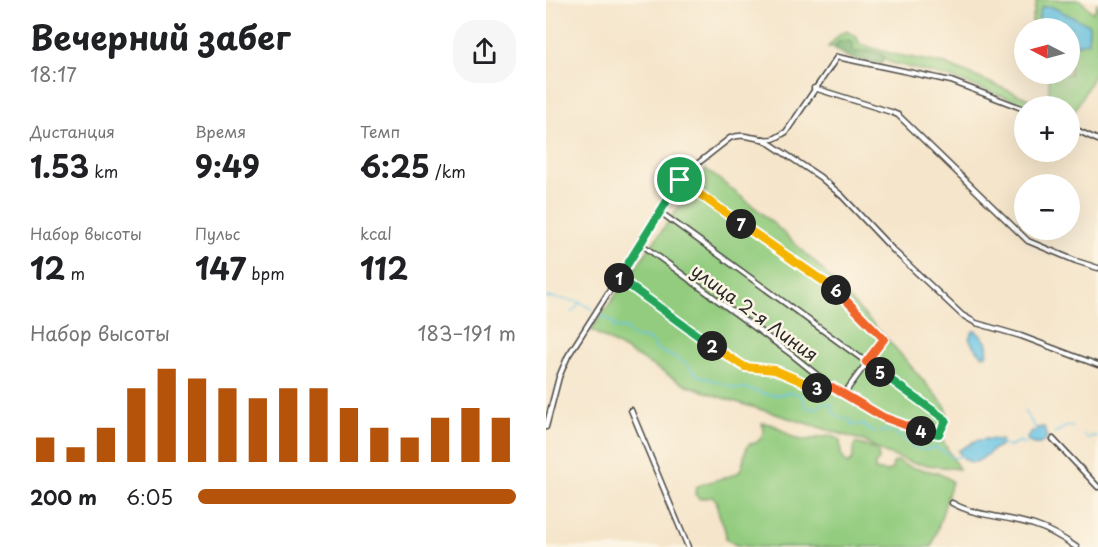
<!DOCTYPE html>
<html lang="ru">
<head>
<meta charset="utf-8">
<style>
  :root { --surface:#fff; --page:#f6f6f6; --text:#202124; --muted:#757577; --accent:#b45309 }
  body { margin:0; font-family:"Playpen Sans",sans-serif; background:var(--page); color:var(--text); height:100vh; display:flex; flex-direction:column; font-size:22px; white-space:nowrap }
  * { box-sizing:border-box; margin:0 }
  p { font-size:20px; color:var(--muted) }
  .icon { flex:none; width:33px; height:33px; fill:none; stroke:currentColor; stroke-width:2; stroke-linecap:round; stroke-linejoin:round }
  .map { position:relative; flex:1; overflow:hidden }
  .side { display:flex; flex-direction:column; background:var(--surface); width:546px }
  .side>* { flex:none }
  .needle { width:39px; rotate:276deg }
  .buttons { position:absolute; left:468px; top:18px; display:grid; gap:12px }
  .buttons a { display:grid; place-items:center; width:66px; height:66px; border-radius:50%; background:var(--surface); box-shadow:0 6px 24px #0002; font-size:30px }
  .pin { position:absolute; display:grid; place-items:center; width:51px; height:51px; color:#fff; margin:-26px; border:3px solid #fff; border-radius:50%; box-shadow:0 2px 6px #0007 }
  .km { position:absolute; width:30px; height:30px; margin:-15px; border-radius:50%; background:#222; color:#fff; font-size:16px; line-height:30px; text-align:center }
  .round { display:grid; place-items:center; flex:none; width:63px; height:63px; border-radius:24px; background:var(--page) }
  .headline { display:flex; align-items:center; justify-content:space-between; height:102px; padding:0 30px }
  h1 { font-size:33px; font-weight:700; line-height:45px }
  .figures { display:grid; grid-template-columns:repeat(3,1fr); gap:9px; height:102px; padding:6px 30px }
  .figures div { display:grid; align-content:center }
  .figures b { font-size:30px; font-weight:700 }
  .figures small { font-size:16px; font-weight:400 }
  .figures p { font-size:16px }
  .chart { height:168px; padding:12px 30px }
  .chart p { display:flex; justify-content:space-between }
  .chart svg { width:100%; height:108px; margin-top:6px; stroke:var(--accent); stroke-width:6 }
  ul { padding:0 30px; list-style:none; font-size:20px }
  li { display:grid; grid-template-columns:96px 72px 1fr; align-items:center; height:45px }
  li i { height:15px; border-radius:8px; background:var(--accent) }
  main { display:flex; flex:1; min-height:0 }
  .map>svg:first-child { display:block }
</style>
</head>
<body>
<main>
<section class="side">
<div class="headline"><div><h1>Вечерний забег</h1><p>18:17</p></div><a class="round"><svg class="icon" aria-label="share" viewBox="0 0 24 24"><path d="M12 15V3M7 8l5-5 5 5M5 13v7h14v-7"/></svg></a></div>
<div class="figures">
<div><p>Дистанция</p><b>1.53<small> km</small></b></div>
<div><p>Время</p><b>9:49</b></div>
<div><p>Темп</p><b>6:25<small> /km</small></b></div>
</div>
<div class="figures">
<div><p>Набор высоты</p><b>12<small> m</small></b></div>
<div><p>Пульс</p><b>147<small> bpm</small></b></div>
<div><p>kcal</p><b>112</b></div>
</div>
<div class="chart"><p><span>Набор высоты</span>183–191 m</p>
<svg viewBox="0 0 160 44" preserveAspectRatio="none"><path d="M5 44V34M15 44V38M25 44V30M35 44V14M45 44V6M55 44V10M65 44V14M75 44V18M85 44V14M95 44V14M105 44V22M115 44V30M125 44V34M135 44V26M145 44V22M155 44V26"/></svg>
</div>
<ul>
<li><b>200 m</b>6:05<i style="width:100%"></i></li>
</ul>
</section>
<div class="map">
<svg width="552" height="547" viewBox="0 0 552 547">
  <rect width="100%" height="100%" fill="#fcf5e5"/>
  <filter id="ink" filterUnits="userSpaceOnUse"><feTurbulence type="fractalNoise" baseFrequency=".0167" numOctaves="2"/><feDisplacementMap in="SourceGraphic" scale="12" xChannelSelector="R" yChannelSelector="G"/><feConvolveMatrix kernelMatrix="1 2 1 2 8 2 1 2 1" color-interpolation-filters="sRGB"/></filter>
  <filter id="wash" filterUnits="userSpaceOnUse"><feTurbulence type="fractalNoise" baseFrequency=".008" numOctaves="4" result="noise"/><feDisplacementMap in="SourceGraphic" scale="24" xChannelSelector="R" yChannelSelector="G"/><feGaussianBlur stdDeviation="1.35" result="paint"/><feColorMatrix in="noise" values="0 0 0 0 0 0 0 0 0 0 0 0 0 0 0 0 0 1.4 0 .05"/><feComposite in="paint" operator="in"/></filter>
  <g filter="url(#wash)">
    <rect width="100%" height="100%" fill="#f5e5ca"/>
    <g fill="#93cc7f" stroke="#5f7c55" stroke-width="1.5">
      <polygon points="491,0 534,0 547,13 552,2 552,68 526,116 524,118 524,106 484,106 405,78 342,62 336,54 319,51 309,53 294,41 288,47 282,47 294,34 300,31 310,36 314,44 347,54 399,64 490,102 498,102 503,93 503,74 524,74 524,41 532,44 543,34 543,26 506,7 496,7 493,16 493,28 488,28 486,21"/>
      <polygon points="160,169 217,214 269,262 351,350 400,407 402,422 394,436 413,469 366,463 339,453 318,441 174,397 136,383 45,330"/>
      <path d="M216,423C235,424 237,434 251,439C266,444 280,430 294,440L295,454L301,464L306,461L309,443L327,448L332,452L333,459L329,464V470L340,472L346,469L347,463L352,461C370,474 391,466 406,482L386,547H208L190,545L180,539C181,524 169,515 171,501L166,497L153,499L149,494L150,487C160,481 189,477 194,471C199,462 197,452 203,444C215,444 219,434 216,423Z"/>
    </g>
    <path fill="#76b06e" stroke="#506e4c" stroke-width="1.5" d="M301,40L306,43L307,52C319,53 331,47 339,59L335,64C319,61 298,60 288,47L294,41Z"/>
    <g fill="#67c4e5" stroke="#497888" stroke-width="1.5">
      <polygon points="496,7 506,7 543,25 542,42 532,44 524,41 524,28 493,28 493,16"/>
      <path d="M427,331H430C437,338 445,343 440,355L437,356L428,347L423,338Z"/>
      <path d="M498,427L501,438C496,445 490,446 483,442L481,438L486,431H491V428Z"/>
      <path d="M440,439L455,440L456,444C439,452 429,476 412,451L429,441Z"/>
    </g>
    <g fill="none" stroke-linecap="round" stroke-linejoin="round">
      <g stroke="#67c4e5" stroke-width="1.5">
        <polyline points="0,299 2,297 34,302 47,310"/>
        <polyline points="25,313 34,303"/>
        <path d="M52,314L61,318L69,324L68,328H79L87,337C98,337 106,338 111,350C120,354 132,357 140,364C145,368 147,373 154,376C165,380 177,383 188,388C195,390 190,388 197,388C206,389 215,394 224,395C237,396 241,389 256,396L260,407L270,409L277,403L286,404L287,412L294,418H303L306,425L318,424L325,432C330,432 335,431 340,431C360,433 367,458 388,447L401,453L406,458L417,456"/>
        <polyline points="478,411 491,430"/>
        <polyline points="508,433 522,426 527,427"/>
        <polyline points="538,435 542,439 546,436 552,437"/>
        <polyline points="456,444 463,447 473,441 478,444 483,441"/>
      </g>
    </g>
  </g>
  <g filter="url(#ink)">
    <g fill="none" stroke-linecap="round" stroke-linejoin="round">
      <g stroke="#494743" stroke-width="7">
        <g id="minor">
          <polyline points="268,88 345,112 352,115 482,241 530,261 552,268"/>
          <polyline points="524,127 552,140"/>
          <polyline points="217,139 274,177 296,196 349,252 416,315 430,323 475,336 552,365"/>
          <polyline points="134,180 290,290 338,339 298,394"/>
          <polyline points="95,244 245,354 286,387 337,417 377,432 393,434 400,420 114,212"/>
          <polyline points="73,278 183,358 199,367 229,370 275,390 285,387"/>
          <polyline points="85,410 142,547"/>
          <path d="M0,427L13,377L22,356L134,180L146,168L184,138C199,131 211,142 227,139C231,138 236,134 240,132L291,57L405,81L478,109"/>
          <polyline points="507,439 552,487"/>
          <path d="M406,503C431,517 461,516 488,525C504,530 517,538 530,547"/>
        </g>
      </g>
      <use href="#minor" stroke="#fff" stroke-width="4"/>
    </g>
  </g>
  <g fill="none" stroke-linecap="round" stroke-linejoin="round" filter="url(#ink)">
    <g stroke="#fff" stroke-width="12">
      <polyline id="split-1" points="73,278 134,180"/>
    </g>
    <g stroke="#fff" stroke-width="12">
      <polyline id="split-2" points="73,278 166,346"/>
    </g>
    <g stroke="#fff" stroke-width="12">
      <polyline id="split-3" points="166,346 199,367 229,370 271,388"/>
    </g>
    <g stroke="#fff" stroke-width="12">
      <polyline id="split-4" points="271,388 275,390 286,387 337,417 375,431"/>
    </g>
    <g stroke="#fff" stroke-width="12">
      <polyline id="split-5" points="334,372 400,420 393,434 375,431"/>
    </g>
    <g stroke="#fff" stroke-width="12">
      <polyline id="split-6" points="290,290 338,339 320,362 334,372"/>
    </g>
    <g stroke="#fff" stroke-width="12">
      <polyline id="split-7" points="195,224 290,290"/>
    </g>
    <g stroke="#fff" stroke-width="12">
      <polyline id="split-8" points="134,180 195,224"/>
    </g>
    <use href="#split-1" stroke="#22a559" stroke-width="8"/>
    <use href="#split-2" stroke="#22a559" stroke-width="8"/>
    <use href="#split-3" stroke="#f5b400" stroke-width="8"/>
    <use href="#split-4" stroke="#f0652b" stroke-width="8"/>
    <use href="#split-5" stroke="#22a559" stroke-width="8"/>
    <use href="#split-6" stroke="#f0652b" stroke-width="8"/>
    <use href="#split-7" stroke="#f5b400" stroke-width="8"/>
    <use href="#split-8" stroke="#f5b400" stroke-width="8"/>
  </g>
  <g text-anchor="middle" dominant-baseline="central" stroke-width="5" stroke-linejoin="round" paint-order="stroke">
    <g font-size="18" fill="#2b2b2b" stroke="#fcf5e5">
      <text transform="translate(209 312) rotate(36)">улица 2-я Линия</text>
    </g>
  </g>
</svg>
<div class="buttons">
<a><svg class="needle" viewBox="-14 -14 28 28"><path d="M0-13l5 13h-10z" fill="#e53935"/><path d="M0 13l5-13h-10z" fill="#757577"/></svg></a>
<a>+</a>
<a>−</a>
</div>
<div class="pin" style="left:134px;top:180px;background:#1e9e55"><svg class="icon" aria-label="arrive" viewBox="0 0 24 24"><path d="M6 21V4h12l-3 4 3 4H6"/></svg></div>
<b class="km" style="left:73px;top:278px">1</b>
<b class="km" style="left:166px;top:346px">2</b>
<b class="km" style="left:271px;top:388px">3</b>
<b class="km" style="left:375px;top:431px">4</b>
<b class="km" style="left:334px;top:372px">5</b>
<b class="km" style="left:290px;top:290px">6</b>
<b class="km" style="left:195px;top:224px">7</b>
</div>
</main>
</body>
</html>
